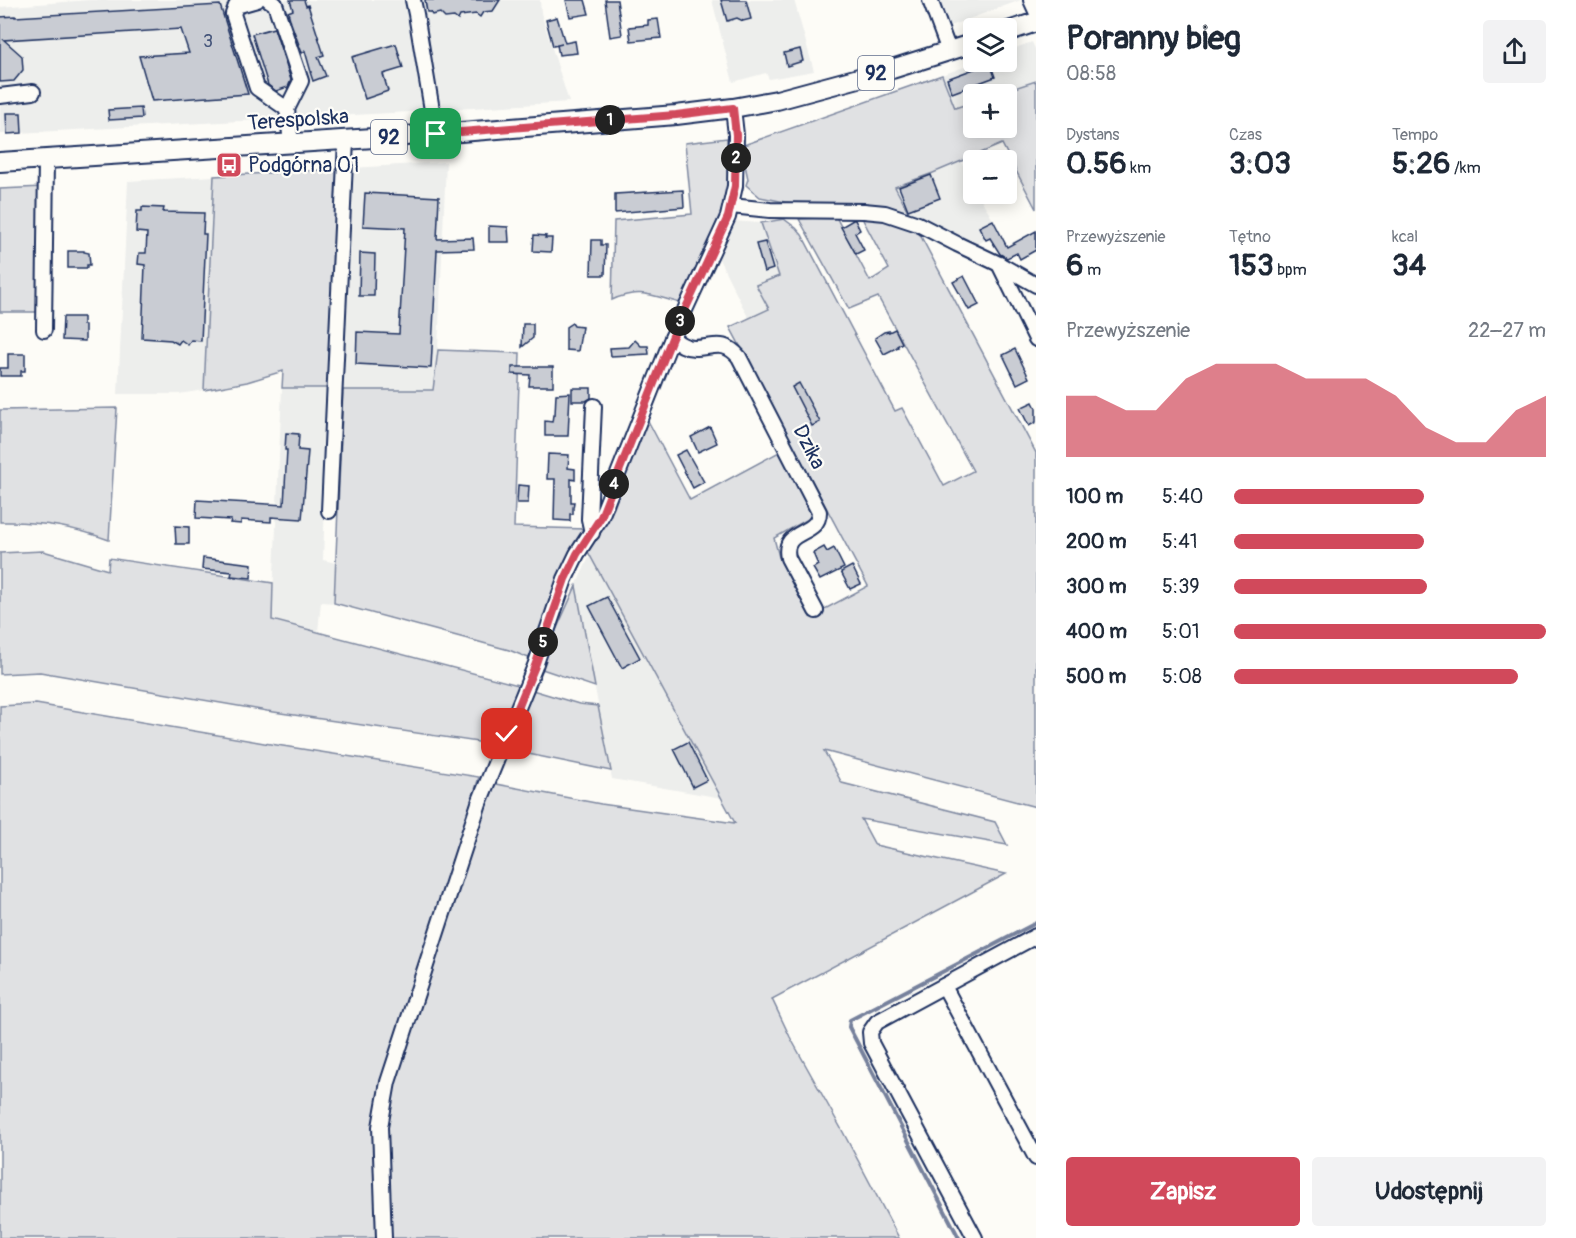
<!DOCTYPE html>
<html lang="pl">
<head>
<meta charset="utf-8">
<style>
  :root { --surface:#fff; --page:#f2f2f3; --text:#1f2937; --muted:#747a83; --accent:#d1495b }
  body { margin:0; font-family:Pangolin,sans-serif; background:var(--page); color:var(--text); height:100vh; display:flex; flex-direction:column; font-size:22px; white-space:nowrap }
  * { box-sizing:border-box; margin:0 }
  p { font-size:20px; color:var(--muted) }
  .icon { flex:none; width:33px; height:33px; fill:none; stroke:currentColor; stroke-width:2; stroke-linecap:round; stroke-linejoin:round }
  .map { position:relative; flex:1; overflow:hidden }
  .side { display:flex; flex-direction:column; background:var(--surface); width:540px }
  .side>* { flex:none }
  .buttons { position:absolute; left:963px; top:18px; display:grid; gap:12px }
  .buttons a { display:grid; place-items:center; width:54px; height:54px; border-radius:6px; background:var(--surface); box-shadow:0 3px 15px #0003; font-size:30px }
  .pin { position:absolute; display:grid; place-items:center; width:51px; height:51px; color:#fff; margin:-26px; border-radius:12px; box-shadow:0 3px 9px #0006 }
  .km { position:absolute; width:30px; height:30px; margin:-15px; border-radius:50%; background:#222; color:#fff; font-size:16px; line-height:30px; text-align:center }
  .round { display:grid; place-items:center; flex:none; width:63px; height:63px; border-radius:6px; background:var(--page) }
  .head { display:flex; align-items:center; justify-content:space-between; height:102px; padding:0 30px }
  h1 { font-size:33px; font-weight:700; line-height:45px }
  .figures { display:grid; grid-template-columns:repeat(3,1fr); gap:9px; height:102px; padding:6px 30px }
  .figures div { display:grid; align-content:center }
  .figures b { font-size:30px; font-weight:700 }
  .figures small { font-size:16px; font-weight:400 }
  .figures p { font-size:16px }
  .chart { height:168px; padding:12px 30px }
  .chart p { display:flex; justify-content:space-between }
  .chart svg { width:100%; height:108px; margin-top:6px; fill:var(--accent); opacity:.7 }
  .button { display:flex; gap:12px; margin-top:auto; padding:12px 30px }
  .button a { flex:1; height:69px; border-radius:6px; background:var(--accent); color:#fff; font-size:24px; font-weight:700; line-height:69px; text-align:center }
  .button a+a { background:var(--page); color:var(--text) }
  ul { padding:0 30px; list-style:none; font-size:20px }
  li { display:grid; grid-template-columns:96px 72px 1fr; align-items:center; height:45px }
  li i { height:15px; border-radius:8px; background:var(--accent) }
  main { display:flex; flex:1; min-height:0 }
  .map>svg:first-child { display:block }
</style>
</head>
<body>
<main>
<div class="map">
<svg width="1036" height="1238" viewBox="0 0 1036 1238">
  <rect width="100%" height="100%" fill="#fdfcf7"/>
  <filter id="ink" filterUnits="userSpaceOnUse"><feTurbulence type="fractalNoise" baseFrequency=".0167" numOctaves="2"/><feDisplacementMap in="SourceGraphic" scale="12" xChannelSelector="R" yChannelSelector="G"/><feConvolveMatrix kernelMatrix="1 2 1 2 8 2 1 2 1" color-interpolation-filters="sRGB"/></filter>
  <g filter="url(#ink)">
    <g fill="#edeeec">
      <polygon points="89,0 407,0 428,111 0,134 0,7"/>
      <polygon points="420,0 540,0 541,13 569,102 440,110 435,76"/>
      <polygon points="712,0 794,0 814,71 769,79 766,73 733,82"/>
      <polygon points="934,0 1021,0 944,28"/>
      <polygon points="1032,42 1036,51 1036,81 996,94 974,94 973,102 955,109 942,75 978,62 1006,62 1007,51"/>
      <polygon points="961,161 973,184 974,194 978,194 993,220 996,234 974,246 911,217 895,187 933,173"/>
      <polygon points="446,162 438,350 434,390 343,390 353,168"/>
      <polygon points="214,176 204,390 179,394 118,394 128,181"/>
      <polygon points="732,221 761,223 779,276 769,309 749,319 717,255"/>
      <polygon points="282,388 329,388 323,560 336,563 334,603 321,602 318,632 272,620"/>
      <polygon points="590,555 722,798 612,779 576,586"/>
    </g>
    <g fill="#e0e1e3" stroke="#7e88a0" stroke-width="1.5">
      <polygon points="942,75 955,108 973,102 974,128 1006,128 1006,94 996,94 1036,81 1036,209 1002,144 933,173 895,187 911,217 785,202 760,197 746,185 748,179 741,146"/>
      <path d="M727,138L728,194L710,239L680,303C653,296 639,287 612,300L614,221L692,214L685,143Z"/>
      <polygon points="339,169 329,388 282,388 283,371 247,382 204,390 214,176"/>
      <polygon points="43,187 40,312 0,312 0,189"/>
      <polygon points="861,216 887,217 918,231 1036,453 1036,807 824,751 842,783 995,822 1007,845 861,819 875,845 1006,874 772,999 790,1037 843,1132 899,1238 389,1238 385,1127 388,1102 491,783 601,804 735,823 586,548 609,517 614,508 646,417 690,500 781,451 812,511 810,518 774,538 779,557 810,617 868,586 730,327 769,309 756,285 779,276 761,223 784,219 796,228 802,235 895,411 902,408 944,486 973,471 878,297 849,309 799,219 836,217 870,281 889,269"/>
      <polygon points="438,350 520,353 514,527 586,529 531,659 509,650 334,603 343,390 433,390"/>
      <path d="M117,408L109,540C75,527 37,521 0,522V410Z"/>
      <polygon points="43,551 108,570 109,558 273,583 272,620 522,686 498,745 267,711 40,672 0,674 0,553"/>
      <polygon points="576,586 595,687 539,668"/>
      <polygon points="529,689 579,704 598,706 611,771 504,749"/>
      <polygon points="36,704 264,743 479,777 381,1093 378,1238 0,1238 0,706"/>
    </g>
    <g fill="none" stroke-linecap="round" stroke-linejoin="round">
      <polyline stroke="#76819c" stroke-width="4" points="959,1238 849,1027 850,1020 1036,923"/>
    </g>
    <g fill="#c9ccd3" stroke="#1b2f5e" stroke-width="1.5">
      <polygon points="290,0 304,0 306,6 308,5 324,55 318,57 326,76 313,81 310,72 311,72 305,51 302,53 291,23 288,12 293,10"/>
      <polygon points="425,0 500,0 493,11 483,12 480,17 476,14 460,16 458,20 454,17 445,18 440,13 432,15 430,12 427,12"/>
      <polygon points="566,0 585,0 589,14 570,17"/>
      <polygon points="605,0 617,0 622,35 610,37"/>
      <polygon points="721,0 746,0 751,19 743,21 737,18 727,21"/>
      <polygon points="220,5 248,94 152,101 139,56 189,53 181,29 4,40 22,56 23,70 14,81 0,82 0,17 15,16 15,17"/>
      <polygon points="557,17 565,43 575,41 577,53 559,55 557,45 562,44 553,46 546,20"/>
      <polygon points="658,19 661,38 631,41 629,27 648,25 648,20"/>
      <polygon points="274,28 291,80 288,87 276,91 268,85 252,34"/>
      <polygon points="396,44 403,68 383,74 388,91 365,99 352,57"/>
      <polygon points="800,49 803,61 787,66 784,53"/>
      <polygon points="990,63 995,77 952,93 947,79"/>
      <polygon points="141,108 142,118 109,120 108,110"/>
      <polygon points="6,113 21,113 22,133 7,134"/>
      <polygon points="931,175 940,198 908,210 899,187"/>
      <polygon points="683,190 684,207 615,213 615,194"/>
      <polygon points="365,193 439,197 437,239 473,238 474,249 437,250 431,368 356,364 357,332 399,334 405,228 363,226"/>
      <polygon points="142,207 164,208 163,212 204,213 203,234 206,234 201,341 191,340 188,345 181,340 178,344 171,340 142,338 145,265 138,264 139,253 146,253 147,233 136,232 137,211 142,211"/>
      <polygon points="853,220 855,220 860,230 855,233 864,250 856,254 841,227"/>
      <polygon points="993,220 1007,247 1036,231 1036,250 1020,259 1017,253 1007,258 1000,254 990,238 986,240 979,227"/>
      <polygon points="489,226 508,227 509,242 489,242"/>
      <polygon points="534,235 546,236 545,238 552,238 551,252 533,251"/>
      <polygon points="592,240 601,240 601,245 606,245 605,275 591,275"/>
      <polygon points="765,242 773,269 764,272 756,244"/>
      <polygon points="68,251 84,251 84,252 89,253 90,265 87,265 87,268 68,268"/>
      <polygon points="360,253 375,254 374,296 359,296"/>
      <polygon points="964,276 979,305 969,310 953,282"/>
      <polygon points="63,317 83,317 83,325 85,325 85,341 62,340"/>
      <polygon points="572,323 574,326 582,327 578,351 566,350 566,327"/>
      <polygon points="523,324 533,324 533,338 522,347"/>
      <polygon points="895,329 902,343 897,346 898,347 884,354 875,338 884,332 889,331 889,332"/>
      <polygon points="635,340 641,346 648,346 649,354 611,356 610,348 629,347"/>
      <polygon points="1015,349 1029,378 1017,384 1003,355"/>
      <polygon points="8,354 25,354 25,371 21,371 21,376 0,376 0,368 8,368"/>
      <polygon points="512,367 553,367 553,386 529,386 530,375 512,374"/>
      <polygon points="799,383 820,422 812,426 792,387"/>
      <polygon points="572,388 591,388 591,398 586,401 572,401"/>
      <polygon points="570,393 568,436 545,436 545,421 552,422 553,415 555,415 556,394"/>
      <polygon points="1033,402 1036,408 1036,422 1029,426 1020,408"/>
      <polygon points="710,427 717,443 698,452 691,437"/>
      <polygon points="286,433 299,434 298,450 308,451 302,519 271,517 271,522 241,520 241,524 230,523 231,520 196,518 197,500 284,505 287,450 285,450"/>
      <polygon points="686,450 704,482 693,488 676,455"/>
      <polygon points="548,454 569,455 568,468 575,469 575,480 571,479 571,502 574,502 573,508 573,514 570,514 570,521 554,520 555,479 547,479"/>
      <polygon points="518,485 529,486 528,503 517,503"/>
      <polygon points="175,526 189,527 189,544 176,544"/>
      <polygon points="824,547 827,552 834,548 844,568 820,580 813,568 818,565 813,553"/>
      <polygon points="203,558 252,564 251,578 231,576 232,572 202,569"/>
      <polygon points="852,566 861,584 850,589 841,572"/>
      <polygon points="607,597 640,658 622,668 589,606"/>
      <polygon points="688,742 707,780 693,787 674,749"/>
    </g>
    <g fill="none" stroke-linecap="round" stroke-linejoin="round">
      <g stroke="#1b2f5e" stroke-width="18">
        <g id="minor">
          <polyline points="257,0 236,6 233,14 257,88 287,109"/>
          <polyline points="269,0 275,4 301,81 287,109 291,143"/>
          <polyline points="413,0 416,14 436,134"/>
          <polyline points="930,0 949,51"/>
          <polyline points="1031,0 1036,11"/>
          <polyline points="0,96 33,92"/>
          <polyline points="731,206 770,210 864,211 885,213 918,224 957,244 999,264 1036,285"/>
          <polyline points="999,264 1036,339"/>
          <polyline points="44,330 46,159"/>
          <path d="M672,338C679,343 685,348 694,348C713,348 724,339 739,357L819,512C819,537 781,528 788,558L816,611"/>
          <polyline points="329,511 346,140"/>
          <polyline points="592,533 589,519 594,406"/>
          <polyline points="944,986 1036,1158"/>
          <polyline points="384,1238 380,1127 388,1082 479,803 535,666 565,579 577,554 601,517 672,338 728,217 735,186 736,135 733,108"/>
          <polyline points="975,1238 871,1043 870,1032 877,1022 1036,936"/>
        </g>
      </g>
      <g stroke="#1b2f5e" stroke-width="22">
        <g id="major">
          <polyline points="1006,32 1036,22"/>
          <polyline points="0,162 436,134 676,115 733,108 777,100 892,69 974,43"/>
        </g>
      </g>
      <use href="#minor" stroke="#fdfcf7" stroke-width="14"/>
      <use href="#major" stroke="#fdfcf7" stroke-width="18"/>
    </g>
  </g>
  <g fill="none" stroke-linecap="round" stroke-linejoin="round" filter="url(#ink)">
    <g stroke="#fff" stroke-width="12">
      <polyline id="route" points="436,134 676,115 733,108 736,135 735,186 728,217 672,338 601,517 577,554 565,579 535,666 507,734"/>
    </g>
    <use href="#route" stroke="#d1495b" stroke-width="8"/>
  </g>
  <defs>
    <g id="bus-square" transform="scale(1.35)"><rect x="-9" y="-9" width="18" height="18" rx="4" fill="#d1495b" stroke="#fdfcf7"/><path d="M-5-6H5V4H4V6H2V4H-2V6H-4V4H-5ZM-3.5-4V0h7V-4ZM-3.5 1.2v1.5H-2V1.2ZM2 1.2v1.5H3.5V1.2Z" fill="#fff"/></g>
  </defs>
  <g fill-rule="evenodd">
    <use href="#bus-square" x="229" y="165"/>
  </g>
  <g text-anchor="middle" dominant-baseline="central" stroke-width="4.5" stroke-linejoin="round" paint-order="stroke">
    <g font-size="18" fill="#46567b">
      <text x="208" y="41">3</text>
    </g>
    <g fill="#fdfcf7" stroke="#5f6c8c" stroke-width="1.5">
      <rect x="858" y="56" width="36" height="34" rx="4.5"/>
      <rect x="371" y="120" width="36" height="34" rx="4.5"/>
    </g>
    <g font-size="20" font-weight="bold" fill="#1b2f5e">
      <text x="876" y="73">92</text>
      <text x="389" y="137">92</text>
    </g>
    <g font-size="21" fill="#1b2f5e" stroke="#fdfcf7">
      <text transform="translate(298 120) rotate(-4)">Terespolska</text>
      <text transform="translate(809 447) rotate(63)">Dzika</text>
    </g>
    <g font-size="21" fill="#1b2f5e" stroke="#fdfcf7" text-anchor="start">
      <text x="248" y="165">Podgórna 01</text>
    </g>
  </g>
</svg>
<div class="buttons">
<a><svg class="icon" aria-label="layers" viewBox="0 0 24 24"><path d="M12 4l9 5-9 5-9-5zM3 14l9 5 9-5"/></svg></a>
<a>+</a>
<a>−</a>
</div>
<div class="pin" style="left:436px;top:134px;background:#1e9e55"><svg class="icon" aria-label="arrive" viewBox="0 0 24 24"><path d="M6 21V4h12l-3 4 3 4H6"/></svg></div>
<div class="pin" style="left:507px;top:734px;background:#d93025"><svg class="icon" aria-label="check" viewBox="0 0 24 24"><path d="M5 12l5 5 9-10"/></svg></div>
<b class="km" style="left:610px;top:120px">1</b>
<b class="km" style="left:736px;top:158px">2</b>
<b class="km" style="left:680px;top:321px">3</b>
<b class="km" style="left:614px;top:484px">4</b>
<b class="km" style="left:543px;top:642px">5</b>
</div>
<section class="side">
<div class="head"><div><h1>Poranny bieg</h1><p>08:58</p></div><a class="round"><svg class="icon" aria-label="share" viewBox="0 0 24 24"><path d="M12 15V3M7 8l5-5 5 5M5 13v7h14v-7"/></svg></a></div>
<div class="figures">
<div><p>Dystans</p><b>0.56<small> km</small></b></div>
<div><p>Czas</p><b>3:03</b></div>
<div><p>Tempo</p><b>5:26<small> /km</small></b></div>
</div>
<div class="figures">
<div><p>Przewyższenie</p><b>6<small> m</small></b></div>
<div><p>Tętno</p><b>153<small> bpm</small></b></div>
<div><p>kcal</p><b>34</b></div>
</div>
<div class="chart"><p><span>Przewyższenie</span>22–27 m</p>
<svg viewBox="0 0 160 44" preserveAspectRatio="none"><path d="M0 44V19L10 19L20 25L30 25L40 12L50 6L60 6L70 6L80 12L90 12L100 12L110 19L120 32L130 38L140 38L150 25L160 19V44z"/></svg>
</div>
<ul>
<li><b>100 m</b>5:40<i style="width:61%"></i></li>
<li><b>200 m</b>5:41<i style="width:61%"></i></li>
<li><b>300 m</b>5:39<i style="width:62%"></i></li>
<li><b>400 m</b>5:01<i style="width:100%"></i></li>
<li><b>500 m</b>5:08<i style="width:91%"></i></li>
</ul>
<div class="button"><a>Zapisz</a><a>Udostępnij</a></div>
</section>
</main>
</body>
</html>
